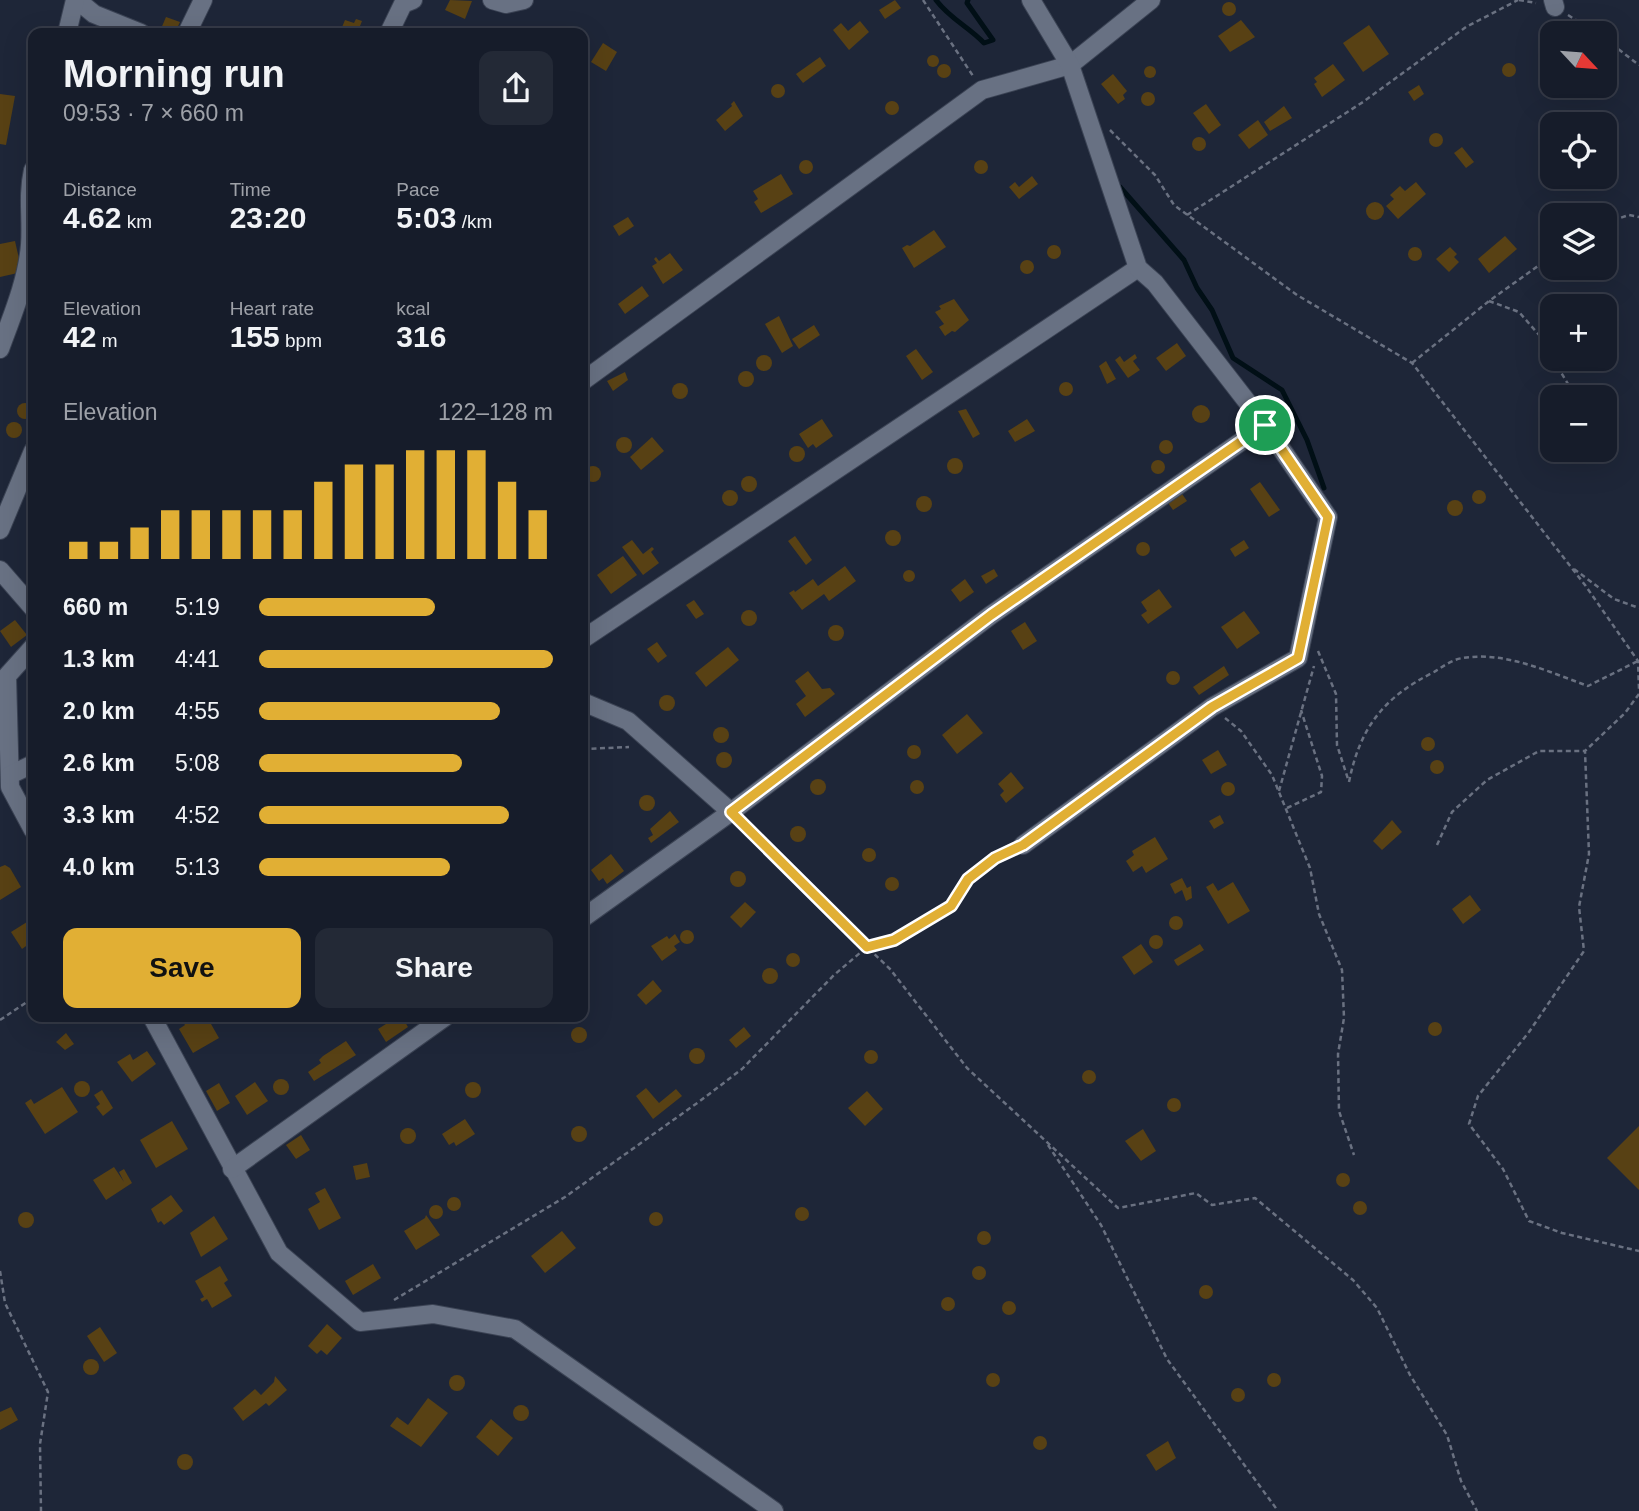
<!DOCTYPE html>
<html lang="en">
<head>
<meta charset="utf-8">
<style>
  :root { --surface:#161c2a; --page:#232936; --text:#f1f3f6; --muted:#9ea1a8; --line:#353a47; --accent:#e1af34 }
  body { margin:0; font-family:Helvetica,sans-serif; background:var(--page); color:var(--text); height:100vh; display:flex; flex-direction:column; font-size:26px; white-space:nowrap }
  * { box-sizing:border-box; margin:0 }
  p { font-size:23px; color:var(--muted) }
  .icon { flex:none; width:38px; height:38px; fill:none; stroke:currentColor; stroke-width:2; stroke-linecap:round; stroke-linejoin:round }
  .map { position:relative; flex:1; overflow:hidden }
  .details { position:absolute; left:28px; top:28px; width:560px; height:994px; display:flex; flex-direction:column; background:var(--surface); border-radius:14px; box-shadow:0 7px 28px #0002,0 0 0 2px var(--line) }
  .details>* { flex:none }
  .needle { width:46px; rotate:116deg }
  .controls { position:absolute; left:1540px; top:21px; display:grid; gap:14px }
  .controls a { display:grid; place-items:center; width:77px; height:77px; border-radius:14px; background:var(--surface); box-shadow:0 7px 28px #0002,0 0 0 2px var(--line); font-size:35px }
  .pin { position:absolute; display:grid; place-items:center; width:60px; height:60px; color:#fff; margin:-30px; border:4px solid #fff; border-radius:50%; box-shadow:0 2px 7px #0007 }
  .round { display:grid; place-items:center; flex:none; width:74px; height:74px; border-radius:14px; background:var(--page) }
  .summary { display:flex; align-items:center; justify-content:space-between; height:119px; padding:0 35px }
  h1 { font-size:38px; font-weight:700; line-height:52px }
  .figures { display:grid; grid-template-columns:repeat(3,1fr); gap:10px; height:119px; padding:7px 35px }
  .figures div { display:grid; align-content:center }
  .figures b { font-size:30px; font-weight:700 }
  .figures small { font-size:19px; font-weight:400 }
  .figures p { font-size:19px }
  .chart { height:196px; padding:14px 35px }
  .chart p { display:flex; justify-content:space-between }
  .chart svg { width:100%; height:126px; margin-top:7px; stroke:var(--accent); stroke-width:6 }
  .primary-button { display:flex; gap:14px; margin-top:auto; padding:14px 35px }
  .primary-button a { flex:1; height:80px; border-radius:14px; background:var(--accent); color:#111; font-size:28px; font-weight:700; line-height:80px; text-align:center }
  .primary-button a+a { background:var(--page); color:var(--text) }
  ul { padding:0 35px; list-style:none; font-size:23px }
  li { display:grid; grid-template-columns:112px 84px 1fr; align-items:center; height:52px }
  li i { height:18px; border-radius:9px; background:var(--accent) }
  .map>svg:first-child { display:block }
</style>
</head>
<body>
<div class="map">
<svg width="1639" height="1511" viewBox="0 0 1639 1511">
  <rect width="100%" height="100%" fill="#1e2638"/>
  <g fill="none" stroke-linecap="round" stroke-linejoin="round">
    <g stroke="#010f16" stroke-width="5">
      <path d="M936,0C949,18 969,27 984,43L993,40L967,3L968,0"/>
      <polyline points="1120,187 1184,260 1197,288 1212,310 1233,358 1282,390 1307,440 1324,488"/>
    </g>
  </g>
  <g fill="#584114">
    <polygon points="450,0 472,1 465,19 445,10"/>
    <polygon points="895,0 901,8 885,19 879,10"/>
    <circle cx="1229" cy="9" r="7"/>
    <polygon points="166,17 180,22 175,33 160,31"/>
    <polygon points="356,19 362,21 360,26 365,28 363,33 340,32 345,20 354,23"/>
    <polygon points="1241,20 1255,37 1230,52 1218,36"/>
    <polygon points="860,21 869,32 849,50 833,30 841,23 848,31"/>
    <polygon points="1369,25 1389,54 1363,72 1343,43"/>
    <polygon points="603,43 617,52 606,71 591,62"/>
    <circle cx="933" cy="61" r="6"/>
    <polygon points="820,57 826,66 803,83 796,74"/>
    <circle cx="1509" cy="70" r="7"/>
    <circle cx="944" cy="71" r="7"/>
    <polygon points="1333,64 1345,80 1322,97 1314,84 1317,82 1314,78"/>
    <circle cx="1150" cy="72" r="6"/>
    <polygon points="1113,74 1127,91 1123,95 1125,99 1118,104 1101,84"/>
    <circle cx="778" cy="91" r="7"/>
    <polygon points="1419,85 1424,94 1414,101 1408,92"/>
    <circle cx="1148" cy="99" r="7"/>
    <polygon points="0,94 15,96 6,145 0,144"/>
    <circle cx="892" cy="108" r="7"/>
    <polygon points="734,101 743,116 725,131 716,120 732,106 731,104"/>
    <polygon points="1206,104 1221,125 1209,134 1193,113"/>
    <polygon points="1284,106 1292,118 1270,131 1264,122"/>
    <polygon points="1258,120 1268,135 1249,149 1238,135"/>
    <circle cx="1436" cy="140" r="7"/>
    <circle cx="1199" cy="144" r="7"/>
    <polygon points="1462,147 1474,162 1466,168 1454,153"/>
    <circle cx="981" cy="167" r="7"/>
    <circle cx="806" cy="167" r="7"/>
    <polygon points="781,174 793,194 761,213 754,202 758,199 753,191"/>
    <polygon points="1032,176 1038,184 1019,199 1009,187 1015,182 1019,187"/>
    <polygon points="1416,182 1426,194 1398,219 1386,206 1394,199 1390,195 1400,186 1405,191"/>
    <circle cx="1375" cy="211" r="9"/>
    <polygon points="628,217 634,226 619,236 613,226"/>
    <polygon points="934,230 946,247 914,268 902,248 907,245 910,246"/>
    <polygon points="1505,236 1517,249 1489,273 1478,259"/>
    <polygon points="15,241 22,272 0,277 0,244"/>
    <circle cx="1054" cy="252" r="7"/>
    <polygon points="1450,247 1457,254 1454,257 1459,262 1449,272 1436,259"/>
    <circle cx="1415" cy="254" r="7"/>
    <polygon points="670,253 683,270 663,284 652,266 657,263 654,259 656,257 659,261"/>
    <circle cx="1027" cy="267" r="7"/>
    <polygon points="642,286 649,296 625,314 618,304"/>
    <polygon points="954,299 969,320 955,332 952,331 945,336 939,327 944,324 935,312 941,309 939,306"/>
    <polygon points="779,316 793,346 782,353 765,324"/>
    <polygon points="814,325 820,335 799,349 792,339"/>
    <polygon points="1177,343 1186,356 1166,371 1156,358"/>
    <polygon points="916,349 933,372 922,380 906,356"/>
    <polygon points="1135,354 1137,358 1133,361 1140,370 1128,378 1115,360 1120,356 1124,362"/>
    <circle cx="764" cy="363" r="8"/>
    <polygon points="1106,361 1116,379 1107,384 1099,366"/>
    <circle cx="746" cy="379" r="8"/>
    <polygon points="625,372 628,380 613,391 607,381"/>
    <circle cx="1066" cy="389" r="7"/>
    <circle cx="680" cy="391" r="8"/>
    <circle cx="25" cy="411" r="8"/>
    <circle cx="1201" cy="414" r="9"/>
    <polygon points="966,409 980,434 973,438 958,411"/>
    <polygon points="1610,415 1617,424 1605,434 1605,419"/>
    <polygon points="822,419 833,436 816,448 813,444 808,448 799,434"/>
    <polygon points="1027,419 1035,431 1015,442 1008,431"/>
    <circle cx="14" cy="430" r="8"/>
    <polygon points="652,437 664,451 641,470 630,457"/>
    <circle cx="624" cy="445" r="8"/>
    <circle cx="1166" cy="447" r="7"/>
    <circle cx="797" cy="454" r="8"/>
    <circle cx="955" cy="466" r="8"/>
    <circle cx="1158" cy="467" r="7"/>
    <circle cx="593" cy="474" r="8"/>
    <circle cx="749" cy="484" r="8"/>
    <polygon points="1260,482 1280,510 1269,517 1250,489"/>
    <circle cx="1479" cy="497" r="7"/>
    <circle cx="730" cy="498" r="8"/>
    <polygon points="1180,491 1187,501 1173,510 1166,500"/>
    <circle cx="924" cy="504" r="8"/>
    <circle cx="1455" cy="508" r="8"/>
    <circle cx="893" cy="538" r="8"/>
    <polygon points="795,536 812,560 806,565 788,541"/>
    <polygon points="632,540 643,554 652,547 654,549 651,552 659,563 643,575 622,547"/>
    <polygon points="1244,540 1249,548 1235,557 1230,549"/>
    <circle cx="1143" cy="549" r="7"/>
    <polygon points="623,556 637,575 611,594 597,575"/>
    <polygon points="845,566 856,581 829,601 824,594 802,610 789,593 794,590 795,592 813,579 818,586"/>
    <polygon points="994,569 998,576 986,584 981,576"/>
    <circle cx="909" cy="576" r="6"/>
    <polygon points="965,579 974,592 960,602 951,590"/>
    <polygon points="1159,589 1172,607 1148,624 1141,615 1147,611 1141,602"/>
    <polygon points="694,600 704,614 696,619 686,605"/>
    <circle cx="749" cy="618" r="8"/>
    <polygon points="1244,611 1260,633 1237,649 1221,627"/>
    <polygon points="15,620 27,635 11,647 0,631"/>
    <polygon points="1025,622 1037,641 1023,650 1011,631"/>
    <circle cx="836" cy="633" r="8"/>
    <polygon points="657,642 667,656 658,663 647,649"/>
    <polygon points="728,647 739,660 706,687 695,673"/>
    <polygon points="1224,666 1229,675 1199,695 1193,687"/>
    <circle cx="1173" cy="678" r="7"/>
    <polygon points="808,671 822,689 830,688 835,694 805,717 796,704 806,696 795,681"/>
    <circle cx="667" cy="703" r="8"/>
    <polygon points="967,714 983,733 957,754 942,735"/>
    <circle cx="721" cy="735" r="8"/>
    <circle cx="1428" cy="744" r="7"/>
    <circle cx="914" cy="752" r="7"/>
    <polygon points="1218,750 1227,765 1211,774 1202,760"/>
    <circle cx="724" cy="760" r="8"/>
    <circle cx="1437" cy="767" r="7"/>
    <polygon points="1011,772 1024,788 1006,803 1000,795 1004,791 998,784"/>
    <circle cx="818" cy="787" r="8"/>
    <circle cx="917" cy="787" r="7"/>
    <circle cx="1228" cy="789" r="7"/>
    <circle cx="647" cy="803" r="8"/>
    <polygon points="670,811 679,822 651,843 648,838 653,835 650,829"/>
    <polygon points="1220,815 1224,823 1214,829 1209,821"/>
    <polygon points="1392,820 1402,832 1382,850 1373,841"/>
    <circle cx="798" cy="834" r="8"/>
    <polygon points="1155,837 1168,859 1146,873 1142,866 1133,872 1126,861 1134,855 1132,851"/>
    <circle cx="869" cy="855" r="7"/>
    <polygon points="611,854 624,871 607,884 603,878 599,881 591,870"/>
    <polygon points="5,865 10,868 21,887 0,900 0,867"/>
    <circle cx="738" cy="879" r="8"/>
    <circle cx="892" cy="884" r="7"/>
    <polygon points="1182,878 1187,888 1191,886 1192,898 1186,901 1182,890 1175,894 1170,884"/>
    <polygon points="1233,882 1250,911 1228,924 1206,887 1213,883 1218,891"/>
    <polygon points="1470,895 1481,910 1463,924 1452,909"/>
    <polygon points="745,902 756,912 741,928 730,917"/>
    <circle cx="1176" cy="923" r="7"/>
    <polygon points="27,922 33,933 33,941 22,949 11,932"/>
    <circle cx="687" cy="937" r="7"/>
    <polygon points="675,934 680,942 674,946 677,950 662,961 651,946 667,936 669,939"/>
    <circle cx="1156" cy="942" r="7"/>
    <polygon points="1141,944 1153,962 1134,975 1122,957"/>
    <polygon points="1200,944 1204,950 1178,966 1176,964 1174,960"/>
    <circle cx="793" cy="960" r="7"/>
    <circle cx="770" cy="976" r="8"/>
    <polygon points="653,980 662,991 646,1005 637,995"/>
    <polygon points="185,1017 192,1017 195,1021 207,1017 219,1038 193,1053 179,1029 185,1025 181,1019"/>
    <polygon points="397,1017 402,1017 408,1027 386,1042 378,1029"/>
    <circle cx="1435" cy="1029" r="7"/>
    <polygon points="744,1027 751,1036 736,1048 729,1040"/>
    <circle cx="579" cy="1035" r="8"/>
    <polygon points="66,1033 74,1044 65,1050 56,1042"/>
    <polygon points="346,1041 356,1055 314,1081 308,1072 321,1063 319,1060 323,1056"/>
    <circle cx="697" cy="1056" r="8"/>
    <circle cx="871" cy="1057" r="7"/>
    <polygon points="147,1051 156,1064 132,1082 117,1062 130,1054 133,1060"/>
    <circle cx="1089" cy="1077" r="7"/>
    <circle cx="281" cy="1087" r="8"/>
    <circle cx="82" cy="1089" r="8"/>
    <polygon points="255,1082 268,1101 247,1115 235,1096"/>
    <circle cx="473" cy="1090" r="8"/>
    <polygon points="219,1083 230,1103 217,1111 206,1091"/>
    <polygon points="62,1087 78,1112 45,1134 25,1103 31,1099 34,1104"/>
    <polygon points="646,1088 659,1103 676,1089 682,1096 653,1119 636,1096"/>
    <polygon points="102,1090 113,1108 103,1116 96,1107 100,1104 94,1095"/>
    <polygon points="867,1091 883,1109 865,1126 848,1108"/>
    <circle cx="1174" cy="1105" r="7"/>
    <polygon points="465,1119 475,1134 456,1146 454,1142 449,1145 442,1134"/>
    <polygon points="172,1121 188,1149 156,1168 140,1140"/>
    <polygon points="1639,1126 1639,1190 1607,1158"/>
    <circle cx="579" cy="1134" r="8"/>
    <circle cx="408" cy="1136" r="8"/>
    <polygon points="1143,1129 1156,1151 1141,1161 1125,1141"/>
    <polygon points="301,1135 310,1150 296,1159 286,1145"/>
    <polygon points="367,1163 370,1177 356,1180 353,1166"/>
    <polygon points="114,1167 124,1182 119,1172 124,1169 132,1183 106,1200 93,1180"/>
    <circle cx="1343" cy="1180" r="7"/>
    <polygon points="325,1188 341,1218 319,1230 308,1209 320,1202 315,1193"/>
    <polygon points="171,1195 183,1211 164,1225 161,1221 158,1223 151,1209"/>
    <circle cx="454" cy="1204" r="7"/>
    <circle cx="1360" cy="1208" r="7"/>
    <circle cx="436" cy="1212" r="7"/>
    <circle cx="802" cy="1214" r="7"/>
    <circle cx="26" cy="1220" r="8"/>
    <circle cx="656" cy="1219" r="7"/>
    <polygon points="426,1215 440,1235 416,1250 404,1231 425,1218"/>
    <polygon points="214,1216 228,1239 201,1257 190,1233"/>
    <circle cx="984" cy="1238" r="7"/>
    <polygon points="562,1231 576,1248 545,1273 531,1256"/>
    <polygon points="373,1264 381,1278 353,1295 345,1281"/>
    <circle cx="979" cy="1273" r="7"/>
    <polygon points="220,1266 228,1280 224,1283 232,1296 212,1308 207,1299 202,1302 200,1299 204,1297 195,1281"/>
    <circle cx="1206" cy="1292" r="7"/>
    <circle cx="948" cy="1304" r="7"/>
    <circle cx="1009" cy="1308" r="7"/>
    <polygon points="327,1324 342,1338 327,1355 321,1350 317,1354 308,1346"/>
    <polygon points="100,1327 117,1353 104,1362 87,1336"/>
    <circle cx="91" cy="1367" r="8"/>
    <circle cx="1274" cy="1380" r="7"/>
    <circle cx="993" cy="1380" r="7"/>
    <circle cx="457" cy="1383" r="8"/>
    <polygon points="275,1376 287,1390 269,1406 266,1403 243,1421 233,1408 255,1389 261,1395 274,1382"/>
    <circle cx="1238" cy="1395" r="7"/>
    <polygon points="428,1398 448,1413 421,1447 390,1426 397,1417 408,1425"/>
    <circle cx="521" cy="1413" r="8"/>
    <polygon points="11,1407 18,1420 0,1430 0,1412"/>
    <polygon points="491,1419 513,1438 498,1456 476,1437"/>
    <circle cx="1040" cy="1443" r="7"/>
    <polygon points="1168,1441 1176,1458 1156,1471 1146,1455"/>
    <circle cx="185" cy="1462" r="8"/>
  </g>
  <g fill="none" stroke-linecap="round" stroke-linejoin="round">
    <g stroke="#3b4354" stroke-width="20">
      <g id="minor">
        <polyline points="77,0 94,14 141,33"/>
        <polyline points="492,0 506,4 524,0"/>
        <polyline points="1553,0 1555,7"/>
        <polyline points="67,33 75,0"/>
        <polyline points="187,33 203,0"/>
        <polyline points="389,33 403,4 413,0"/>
        <path d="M0,349C12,316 27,281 30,245C32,218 27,197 33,170"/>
        <polyline points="583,381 982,90 1070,65 1151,0"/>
        <polyline points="0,530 33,451"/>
        <polyline points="0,570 33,608"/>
        <polyline points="583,639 1138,268"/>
        <polyline points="33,647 7,676 10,787 33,830"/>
        <polyline points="583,702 628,721 731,812"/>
        <polyline points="10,775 33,764"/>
        <polyline points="1023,845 1212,707 1298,658 1328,517 1265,425 1155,283 1138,268 1070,65 1031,0"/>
        <polyline points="583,918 731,812 991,615 1265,425"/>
        <polyline points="152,1017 279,1253 360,1322 433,1314 515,1329 774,1511"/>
        <polyline points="232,1169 445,1017"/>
      </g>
    </g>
    <g stroke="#6a7181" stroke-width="2.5" stroke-dasharray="5 3.5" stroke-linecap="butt">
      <polyline points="923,0 973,76"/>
      <polyline points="1519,0 1536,3"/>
      <polyline points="1568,15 1596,33"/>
      <polyline points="1605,39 1639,65"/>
      <polyline points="1110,130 1155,175 1174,205 1297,295 1412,363 1585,585 1638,661 1639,690"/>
      <polyline points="1187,215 1363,102 1466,27 1518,0"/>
      <polyline points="1605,223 1629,215 1639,217"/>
      <polyline points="1489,301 1519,312 1540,336 1552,358"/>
      <polyline points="1553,359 1568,384"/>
      <polyline points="1412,363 1489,301 1552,256"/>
      <polyline points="1574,569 1614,599 1639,608"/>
      <polyline points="1318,651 1336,694 1337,745 1348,779"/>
      <polyline points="1639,694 1625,713 1585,751 1589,854 1579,907 1584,951 1529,1032 1478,1096 1469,1124 1503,1169 1529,1221 1562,1233 1639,1251"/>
      <polyline points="1225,718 1241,731 1272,775 1310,868 1319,914 1342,970 1344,1018 1338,1054 1339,1111 1354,1155"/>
      <polyline points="583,749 629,747"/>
      <path d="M1349,782C1360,727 1384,697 1434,672C1442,667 1453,659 1463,658C1505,651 1549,672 1588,686L1638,661"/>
      <polyline points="1279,791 1314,666"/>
      <polyline points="1287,808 1321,792 1322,776 1301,710"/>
      <polyline points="742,823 867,947 894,940 951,906 968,879 1007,852"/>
      <polyline points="1437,845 1452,812 1487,780 1539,751 1585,751"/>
      <polyline points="0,1020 33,998"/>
      <polyline points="1048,1145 1101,1225 1167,1359 1278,1511"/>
      <polyline points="0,1271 5,1303 48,1392 40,1444 41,1511"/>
      <polyline points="394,1300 565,1197 700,1101 742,1069 834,975 867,947 890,969 967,1068 1118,1208 1196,1193 1212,1205 1255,1198 1353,1280 1377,1308 1410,1375 1447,1435 1461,1481 1477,1511"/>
    </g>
    <use href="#minor" stroke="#687183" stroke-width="18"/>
  </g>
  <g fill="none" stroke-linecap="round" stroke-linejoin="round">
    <g stroke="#fff" stroke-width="14">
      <polygon id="route" points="1265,425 1328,517 1298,658 1212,707 1023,845 995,858 968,879 951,906 894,940 867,947 731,812 991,615"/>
    </g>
    <use href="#route" stroke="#e1af34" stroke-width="9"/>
  </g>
</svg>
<div class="controls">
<a><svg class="needle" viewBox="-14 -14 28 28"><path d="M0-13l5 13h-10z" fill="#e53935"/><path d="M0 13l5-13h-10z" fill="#9ea1a8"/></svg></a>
<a><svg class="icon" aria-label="locate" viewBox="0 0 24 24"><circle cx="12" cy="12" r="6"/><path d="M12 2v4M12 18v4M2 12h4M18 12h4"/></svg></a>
<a><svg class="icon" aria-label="layers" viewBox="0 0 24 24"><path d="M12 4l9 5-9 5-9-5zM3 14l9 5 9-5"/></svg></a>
<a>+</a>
<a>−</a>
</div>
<div class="pin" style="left:1265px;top:425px;background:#1e9e55"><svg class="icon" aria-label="arrive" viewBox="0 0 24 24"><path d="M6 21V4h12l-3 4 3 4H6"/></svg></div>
<section class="details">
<div class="summary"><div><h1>Morning run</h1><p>09:53 · 7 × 660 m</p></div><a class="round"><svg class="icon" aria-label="share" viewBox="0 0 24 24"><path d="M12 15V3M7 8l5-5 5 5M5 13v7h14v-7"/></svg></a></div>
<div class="figures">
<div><p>Distance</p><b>4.62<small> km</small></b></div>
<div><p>Time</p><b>23:20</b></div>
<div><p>Pace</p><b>5:03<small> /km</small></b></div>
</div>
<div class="figures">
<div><p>Elevation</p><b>42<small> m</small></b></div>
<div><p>Heart rate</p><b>155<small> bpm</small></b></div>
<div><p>kcal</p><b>316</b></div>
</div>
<div class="chart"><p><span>Elevation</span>122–128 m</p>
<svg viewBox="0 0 160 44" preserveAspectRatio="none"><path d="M5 44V38M15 44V38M25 44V33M35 44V27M45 44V27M55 44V27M65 44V27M75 44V27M85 44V17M95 44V11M105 44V11M115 44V6M125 44V6M135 44V6M145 44V17M155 44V27"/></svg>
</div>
<ul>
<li><b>660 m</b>5:19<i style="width:60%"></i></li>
<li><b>1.3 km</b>4:41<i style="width:100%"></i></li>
<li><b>2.0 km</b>4:55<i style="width:82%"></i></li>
<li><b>2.6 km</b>5:08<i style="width:69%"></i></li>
<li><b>3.3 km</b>4:52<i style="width:85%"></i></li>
<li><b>4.0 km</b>5:13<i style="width:65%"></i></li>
</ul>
<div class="primary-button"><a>Save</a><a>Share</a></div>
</section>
</div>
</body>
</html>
